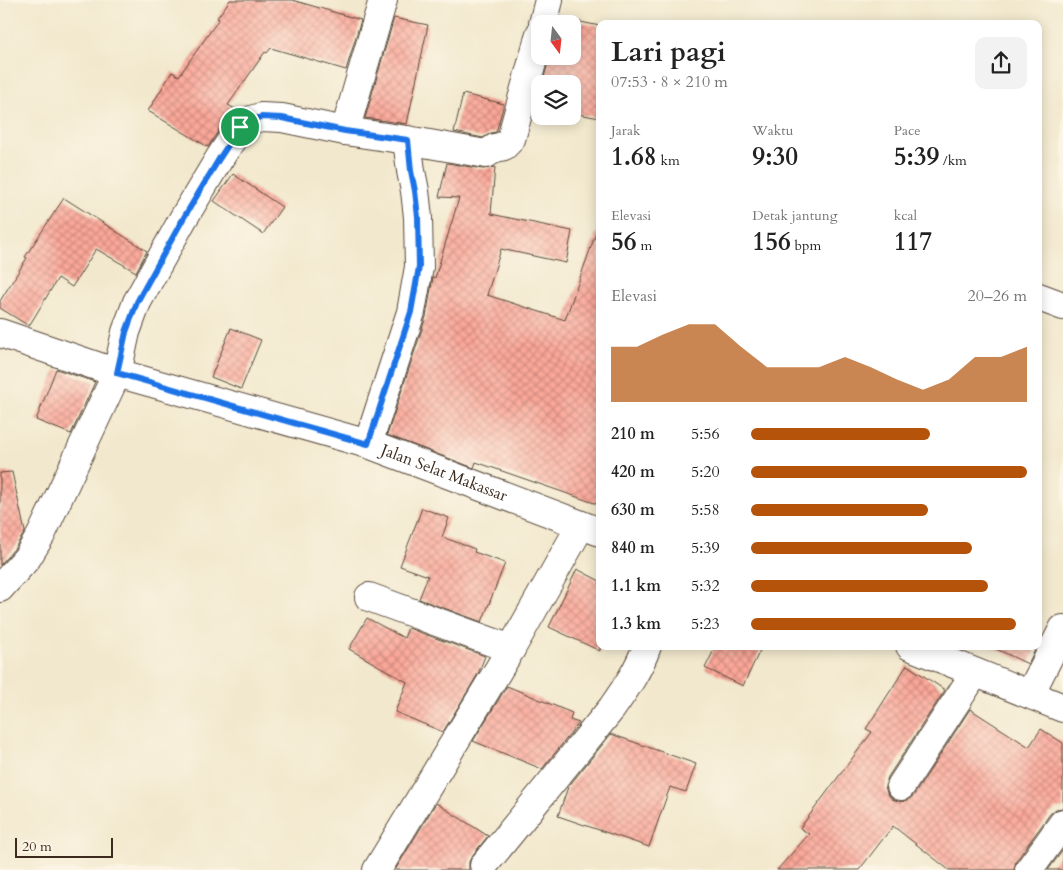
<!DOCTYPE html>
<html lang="id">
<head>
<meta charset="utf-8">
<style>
  :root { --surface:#fff; --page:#f2f2f2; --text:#222; --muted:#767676; --accent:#b45309 }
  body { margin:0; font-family:Cardo,serif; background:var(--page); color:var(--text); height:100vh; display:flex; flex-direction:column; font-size:19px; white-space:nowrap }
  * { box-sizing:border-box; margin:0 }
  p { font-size:16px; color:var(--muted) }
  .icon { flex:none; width:28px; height:28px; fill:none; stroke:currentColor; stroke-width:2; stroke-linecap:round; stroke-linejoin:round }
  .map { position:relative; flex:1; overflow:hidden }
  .sheet { position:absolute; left:596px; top:20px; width:446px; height:630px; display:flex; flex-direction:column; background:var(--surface); border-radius:10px; box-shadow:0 2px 12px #0003 }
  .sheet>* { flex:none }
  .needle { width:32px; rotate:165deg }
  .buttons { position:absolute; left:531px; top:15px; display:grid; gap:10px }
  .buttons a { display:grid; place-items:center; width:50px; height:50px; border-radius:10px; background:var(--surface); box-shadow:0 2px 12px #0003; font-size:25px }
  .scale { position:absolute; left:15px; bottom:12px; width:98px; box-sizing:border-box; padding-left:5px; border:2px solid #3b2a1e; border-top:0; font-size:14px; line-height:18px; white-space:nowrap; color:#3b2a1e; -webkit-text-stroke:4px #fcf5e5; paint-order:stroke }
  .pin { position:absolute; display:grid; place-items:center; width:42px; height:42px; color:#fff; margin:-21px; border:2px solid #fff; border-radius:50%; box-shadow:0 1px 5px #0007 }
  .round { display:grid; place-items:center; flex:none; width:52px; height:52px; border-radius:10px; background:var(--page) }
  .head { display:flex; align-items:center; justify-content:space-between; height:85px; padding:0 15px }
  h1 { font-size:28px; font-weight:700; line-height:38px }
  .figures { display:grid; grid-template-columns:repeat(3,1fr); gap:8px; height:85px; padding:5px 15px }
  .figures div { display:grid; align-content:center }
  .figures b { font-size:25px; font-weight:700 }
  .figures small { font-size:14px; font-weight:400 }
  .figures p { font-size:14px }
  .chart { height:140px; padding:10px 15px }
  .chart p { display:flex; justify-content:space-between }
  .chart svg { width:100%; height:90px; margin-top:5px; fill:var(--accent); opacity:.7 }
  ul { padding:0 15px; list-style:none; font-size:16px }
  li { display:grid; grid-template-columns:80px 60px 1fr; align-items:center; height:38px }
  li i { height:12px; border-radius:6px; background:var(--accent) }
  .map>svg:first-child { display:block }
</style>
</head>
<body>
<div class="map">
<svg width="1063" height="870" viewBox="0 0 1063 870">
  <defs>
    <pattern id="building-cross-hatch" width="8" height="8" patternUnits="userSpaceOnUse" patternTransform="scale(1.25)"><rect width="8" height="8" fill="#fba799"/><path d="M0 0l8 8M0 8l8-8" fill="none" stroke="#cc887c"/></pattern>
  </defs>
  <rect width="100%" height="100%" fill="#fcf5e5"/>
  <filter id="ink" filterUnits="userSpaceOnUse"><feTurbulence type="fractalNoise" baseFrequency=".02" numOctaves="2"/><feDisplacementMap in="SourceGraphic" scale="10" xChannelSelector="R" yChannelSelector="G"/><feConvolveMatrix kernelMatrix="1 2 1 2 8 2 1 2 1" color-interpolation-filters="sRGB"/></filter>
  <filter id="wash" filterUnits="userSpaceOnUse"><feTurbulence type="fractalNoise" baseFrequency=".0096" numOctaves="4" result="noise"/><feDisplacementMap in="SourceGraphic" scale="20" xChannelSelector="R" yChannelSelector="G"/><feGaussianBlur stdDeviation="1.12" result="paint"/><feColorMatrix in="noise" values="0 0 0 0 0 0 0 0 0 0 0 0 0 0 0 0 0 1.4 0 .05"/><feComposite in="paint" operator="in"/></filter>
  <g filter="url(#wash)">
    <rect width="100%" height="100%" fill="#f2e8cd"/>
    <g id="blocks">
      <g fill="url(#building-cross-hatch)">
        <polygon points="230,0 292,0 361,20 346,70 271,48 267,53 265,52 228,105 237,110 227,118 208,147 148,111 172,72 179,76 219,19 217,18"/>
        <polygon points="394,18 428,25 407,124 365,118"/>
        <polygon points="561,18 600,26 600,118 572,113 572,84 542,84 550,56 572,56 572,24 559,24"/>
        <polygon points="463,94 504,104 496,132 491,133 483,138 454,132"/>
        <polygon points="447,163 483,169 495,167 491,214 572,231 566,263 501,249 487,295 565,320 596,233 600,234 600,505 476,462 474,468 387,435 426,317 433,277 435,278 459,198 439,197"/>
        <polygon points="233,174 282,207 263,234 214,201"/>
        <polygon points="64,198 147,251 136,272 96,249 72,287 58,278 29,326 0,308 0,301 27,258 25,257"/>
        <polygon points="231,328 261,340 241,389 211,377"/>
        <polygon points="56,369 95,382 71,434 36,420"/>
        <polygon points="12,472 25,532 14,549 0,565 0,473"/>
        <polygon points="422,508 449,518 442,537 475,549 474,552 505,563 482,622 419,599 428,576 400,566"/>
        <polygon points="577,569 600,581 600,651 549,627"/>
        <polygon points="367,618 404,638 408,628 485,656 478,674 443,732 395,712 407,682 349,649"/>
        <polygon points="716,646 762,646 743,686 705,668"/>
        <polygon points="990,646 1037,646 1028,664"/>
        <polygon points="907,665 945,690 888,777 885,786 887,793 892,799 901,802 908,800 914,795 970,709 1029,747 1041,729 1063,743 1063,808 1056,809 1050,814 1016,861 1014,870 949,870 893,826 859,870 777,870 809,834 800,828 872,732 866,729"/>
        <polygon points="507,686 572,713 570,720 579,723 542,769 473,741"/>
        <polygon points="611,734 696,764 686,792 670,787 649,847 558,816 568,787"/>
        <polygon points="436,803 488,836 472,856 469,862 469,870 395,870"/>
        <polygon points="1063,850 1063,870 1048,870"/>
      </g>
    </g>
  </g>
  <g filter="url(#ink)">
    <use href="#blocks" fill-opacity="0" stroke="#564638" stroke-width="1"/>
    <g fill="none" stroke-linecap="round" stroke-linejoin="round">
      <g stroke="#564638" stroke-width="30">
        <g id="minor">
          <polyline points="543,24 549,0"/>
          <polyline points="345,131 383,0"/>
          <polyline points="1039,297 1063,306"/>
          <path id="s1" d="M0,333L117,373L368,444L600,532"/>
          <polyline points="368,444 411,312 419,267 418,217 415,191 411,171 407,140"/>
          <polyline points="0,588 27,558 41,535 117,373 126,332 137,302 183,219 219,159 240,127 251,120 261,117 282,118 345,131 407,140 486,154 495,148 504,146 511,139 540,34"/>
          <polyline points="369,597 511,649"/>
          <polyline points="910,646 1063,708"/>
          <polyline points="1030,694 1063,629"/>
          <polyline points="901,786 975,673"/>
          <path d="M484,865L612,708C626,688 639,669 647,646"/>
          <polyline points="377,870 511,649 581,525"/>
          <polyline points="1029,870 1063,823"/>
        </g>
      </g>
      <use href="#minor" stroke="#fff" stroke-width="28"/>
    </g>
  </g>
  <g fill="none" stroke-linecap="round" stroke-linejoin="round" filter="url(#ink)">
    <g stroke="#fff" stroke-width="10">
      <polygon id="route" points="261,117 282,118 345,131 408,140 411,171 415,191 418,217 419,267 411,312 368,444 117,373 126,332 137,302 183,219 219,159 240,127 252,120"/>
    </g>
    <use href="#route" stroke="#1a73e8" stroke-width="6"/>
  </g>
  <g text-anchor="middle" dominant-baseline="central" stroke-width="5" stroke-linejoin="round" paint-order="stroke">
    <g font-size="16" fill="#3b2a1e" stroke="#fcf5e5">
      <text stroke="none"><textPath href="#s1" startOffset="466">Jalan Selat Makassar</textPath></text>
    </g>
  </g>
</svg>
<div class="buttons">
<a><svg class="needle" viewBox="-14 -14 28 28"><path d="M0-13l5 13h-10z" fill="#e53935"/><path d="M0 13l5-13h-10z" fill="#767676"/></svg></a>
<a><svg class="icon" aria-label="layers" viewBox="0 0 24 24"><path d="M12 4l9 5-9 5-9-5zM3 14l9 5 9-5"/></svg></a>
</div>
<div class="scale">20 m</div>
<div class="pin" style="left:240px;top:127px;background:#1e9e55"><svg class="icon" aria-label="arrive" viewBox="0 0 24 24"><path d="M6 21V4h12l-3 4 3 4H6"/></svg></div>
<section class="sheet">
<div class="head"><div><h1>Lari pagi</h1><p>07:53 · 8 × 210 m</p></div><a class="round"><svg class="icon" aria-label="share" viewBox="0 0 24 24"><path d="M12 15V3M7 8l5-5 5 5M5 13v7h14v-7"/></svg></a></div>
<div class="figures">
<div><p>Jarak</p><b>1.68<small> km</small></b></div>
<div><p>Waktu</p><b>9:30</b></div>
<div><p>Pace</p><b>5:39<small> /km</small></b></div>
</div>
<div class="figures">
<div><p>Elevasi</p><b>56<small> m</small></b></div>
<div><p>Detak jantung</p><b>156<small> bpm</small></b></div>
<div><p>kcal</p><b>117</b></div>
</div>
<div class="chart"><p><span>Elevasi</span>20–26 m</p>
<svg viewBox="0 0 160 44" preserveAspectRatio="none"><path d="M0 44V17L10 17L20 11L30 6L40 6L50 17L60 27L70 27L80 27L90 22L100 27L110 33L120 38L130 33L140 22L150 22L160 17V44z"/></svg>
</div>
<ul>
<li><b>210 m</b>5:56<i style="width:65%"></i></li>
<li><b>420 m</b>5:20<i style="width:100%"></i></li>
<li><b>630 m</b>5:58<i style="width:64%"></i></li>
<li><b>840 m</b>5:39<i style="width:80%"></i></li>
<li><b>1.1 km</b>5:32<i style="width:86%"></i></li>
<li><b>1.3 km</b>5:23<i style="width:96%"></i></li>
</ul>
</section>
</div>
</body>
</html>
